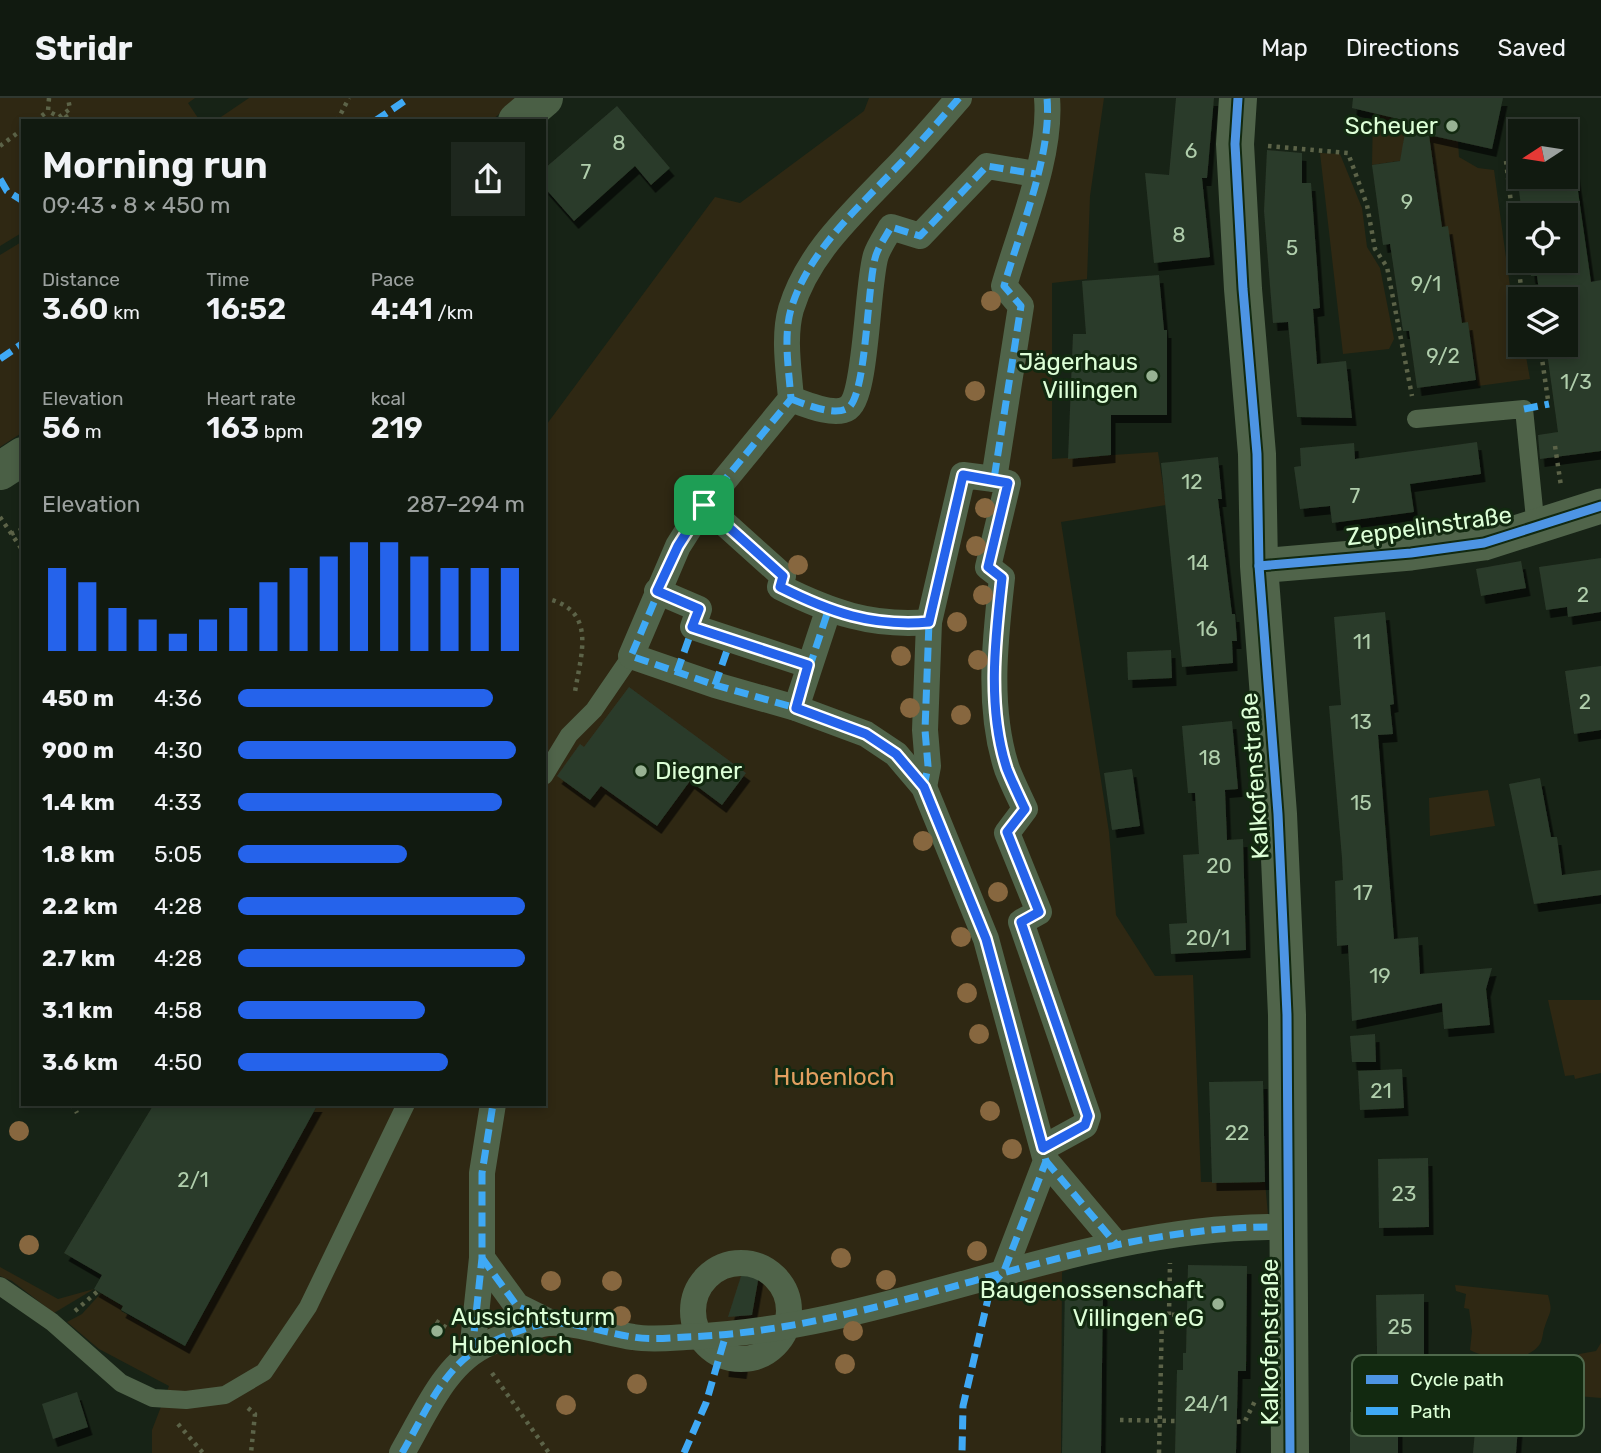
<!DOCTYPE html>
<html lang="en">
<head>
<meta charset="utf-8">
<style>
  :root { --surface:#111a10; --page:#1e271e; --text:#f1f3f6; --muted:#9ca19f; --line:#303830; --accent:#2563eb }
  body { margin:0; font-family:Rubik,sans-serif; background:var(--page); color:var(--text); height:100vh; display:flex; flex-direction:column; font-size:26px; white-space:nowrap }
  * { box-sizing:border-box; margin:0 }
  p { font-size:23px; color:var(--muted) }
  .icon { flex:none; width:38px; height:38px; fill:none; stroke:currentColor; stroke-width:2; stroke-linecap:round; stroke-linejoin:round }
  .map { position:relative; flex:1; overflow:hidden }
  .side { position:absolute; left:21px; top:21px; width:525px; height:987px; display:flex; flex-direction:column; background:var(--surface); border-radius:0px; box-shadow:0 4px 10px #0003,0 0 0 2px var(--line) }
  .side>* { flex:none }
  .needle { width:46px; rotate:258deg }
  .tools { position:absolute; left:1508px; top:21px; display:grid; gap:14px }
  .tools a { display:grid; place-items:center; width:70px; height:70px; border-radius:0px; background:var(--surface); box-shadow:0 4px 10px #0003,0 0 0 2px var(--line); font-size:35px }
  .pin { position:absolute; display:grid; place-items:center; width:60px; height:60px; color:#fff; margin:-30px; border-radius:14px; box-shadow:0 4px 10px #0006 }
  .round { display:grid; place-items:center; flex:none; width:74px; height:74px; border-radius:0px; background:var(--page) }
  .summary { display:flex; align-items:center; justify-content:space-between; height:119px; padding:0 21px }
  h1 { font-size:38px; font-weight:600; line-height:52px }
  .figures { display:grid; grid-template-columns:repeat(3,1fr); gap:10px; height:119px; padding:7px 21px }
  .figures div { display:grid; align-content:center }
  .figures b { font-size:30px; font-weight:600 }
  .figures small { font-size:19px; font-weight:400 }
  .figures p { font-size:19px }
  .chart { height:196px; padding:14px 21px }
  .chart p { display:flex; justify-content:space-between }
  .chart svg { width:100%; height:126px; margin-top:7px; stroke:var(--accent); stroke-width:6 }
  ul { padding:0 21px; list-style:none; font-size:23px }
  li { display:grid; grid-template-columns:112px 84px 1fr; align-items:center; height:52px }
  li i { height:18px; border-radius:9px; background:var(--accent) }
  header { display:flex; align-items:center; gap:42px; box-sizing:border-box; height:98px; padding:0 35px; background:var(--surface); border-bottom:2px solid var(--line) }
  header strong { font-size:33px }
  nav { display:flex; gap:38px; margin-inline-start:auto; font-size:24px }
  .map>svg:first-child { display:block }
</style>
</head>
<body>
<header>
<strong>Stridr</strong>
<nav><a>Map</a><a>Directions</a><a>Saved</a></nav>
</header>
<div class="map">
<svg width="1601" height="1355" viewBox="0 0 1601 1355">
  <defs>
    <filter id="shadow"><feDropShadow dx="4.5" dy="8" stdDeviation="0" flood-color="#0009"/></filter>
  </defs>
  <rect width="100%" height="100%" fill="#172316"/>
  <g fill="#2f2813">
    <polygon points="0,0 195,0 188,5 200,23 23,23 23,134 0,148"/>
    <polygon points="249,0 518,0 491,23 215,23"/>
    <polygon points="869,0 1104,0 1090,98 1087,181 1052,185 1052,361 1158,354 1166,407 1061,424 1109,734 1116,817 1155,878 1193,877 1201,1084 1265,1084 1268,1117 1089,1164 1062,1174 1061,1355 152,1355 152,1332 169,1288 99,1251 67,1224 82,1216 101,1195 123,1208 121,1213 185,1248 318,1006 544,1006 544,330 715,99 740,105 864,13"/>
    <polygon points="1373,15 1407,23 1406,33 1458,43 1459,59 1478,70 1494,72 1511,196 1518,210 1521,247 1524,247 1530,281 1478,288 1468,225 1462,225 1450,138 1443,138 1432,58 1372,67"/>
    <polygon points="1320,55 1340,56 1362,110 1367,149 1380,170 1394,241 1389,251 1343,256"/>
    <polygon points="23,143 23,334 0,349 0,157"/>
    <polygon points="1488,692 1495,728 1430,738 1429,700"/>
    <polygon points="1548,902 1601,902 1601,975 1575,981 1574,977 1565,978"/>
    <polygon points="0,1169 58,1201 94,1191 54,1215 12,1183 0,1178"/>
    <path d="M1455,1187L1548,1197C1553,1215 1550,1212 1545,1228C1543,1232 1543,1239 1541,1244C1530,1266 1488,1262 1470,1252L1472,1233L1469,1211L1464,1210L1466,1196L1456,1193Z"/>
    <polygon points="1601,1245 1601,1300 1577,1298 1579,1256 1596,1253"/>
  </g>
  <g fill="#2b3a2a" filter="url(#shadow)">
    <polygon points="1176,0 1214,0 1207,80 1202,80 1210,159 1154,165 1145,75 1169,77"/>
    <polygon points="1353,0 1503,0 1492,51 1429,37 1442,129 1448,128 1462,225 1468,224 1476,282 1417,290 1409,233 1403,233 1390,146 1383,147 1372,67 1400,63 1407,23 1352,10"/>
    <polygon points="617,8 670,70 651,87 635,68 574,123 544,89 544,71"/>
    <polygon points="1572,51 1591,184 1601,182 1601,353 1540,361 1538,337 1558,334 1546,247 1566,247 1566,201 1540,201 1537,178 1531,178 1529,163 1566,163 1566,117 1522,117 1515,59 1521,58 1521,79 1566,79 1566,52"/>
    <polygon points="1267,52 1302,55 1302,85 1311,85 1317,167 1320,210 1313,211 1317,266 1346,263 1352,320 1297,319 1288,224 1273,225 1264,113"/>
    <polygon points="1159,177 1164,232 1167,232 1167,317 1111,317 1111,357 1068,361 1073,236 1086,236 1082,183"/>
    <polygon points="1477,344 1481,376 1410,386 1414,414 1332,425 1330,408 1300,411 1294,369 1301,368 1300,350 1354,345 1355,361"/>
    <polygon points="1218,359 1222,401 1218,401 1232,516 1235,516 1237,543 1232,543 1233,565 1182,569 1161,365"/>
    <polygon points="1601,460 1601,514 1568,519 1567,509 1546,512 1539,469"/>
    <polygon points="1521,463 1526,490 1481,498 1476,471"/>
    <polygon points="1385,514 1394,606 1390,607 1393,636 1378,637 1394,841 1418,839 1420,876 1492,870 1486,891 1490,927 1444,931 1442,905 1352,923 1348,847 1337,848 1335,783 1343,782 1342,760 1329,608 1341,607 1334,519"/>
    <polygon points="1171,552 1172,580 1128,582 1127,554"/>
    <polygon points="1601,568 1601,632 1574,636 1565,573"/>
    <polygon points="629,589 746,675 722,707 690,683 657,728 601,688 590,702 557,678 580,646 584,649"/>
    <polygon points="1232,623 1238,691 1225,692 1227,742 1243,741 1246,852 1171,856 1169,826 1187,825 1183,757 1199,756 1195,695 1188,695 1182,628"/>
    <polygon points="1132,671 1140,728 1112,732 1104,675"/>
    <polygon points="1540,680 1551,739 1557,739 1562,777 1601,772 1601,797 1534,806 1509,686"/>
    <polygon points="1375,936 1376,964 1352,964 1350,938"/>
    <polygon points="1402,971 1404,1010 1360,1012 1358,973"/>
    <polygon points="1263,983 1265,1084 1212,1085 1209,984"/>
    <polygon points="154,1006 318,1006 185,1248 121,1212 123,1208 94,1191 102,1177 64,1155"/>
    <polygon points="1428,1060 1429,1129 1379,1130 1378,1061"/>
    <polygon points="748,1156 762,1160 752,1217 728,1219"/>
    <polygon points="1188,1167 1247,1168 1246,1273 1238,1273 1236,1355 1175,1355 1177,1272 1183,1272 1183,1255 1186,1255"/>
    <polygon points="1065,1188 1103,1189 1101,1355 1062,1355"/>
    <polygon points="1424,1196 1424,1307 1378,1308 1376,1197"/>
    <polygon points="746,1249 742,1273 724,1271 726,1251"/>
    <polygon points="77,1294 88,1329 53,1341 42,1306"/>
    <polygon points="1477,1312 1519,1316 1516,1355 1473,1355"/>
    <rect x="1350" y="1314" width="48" height="41"/>
  </g>
  <g fill="none" stroke-linecap="round" stroke-linejoin="round">
    <g stroke="#5c6348" stroke-width="4.5" stroke-dasharray="3.5 5" stroke-linecap="butt">
      <polyline points="49,0 48,13 59,19 70,11 68,0"/>
      <polyline points="65,17 70,23"/>
      <polyline points="35,23 48,13"/>
      <polyline points="337,23 349,0"/>
      <polyline points="0,48 23,31"/>
      <polyline points="1268,48 1348,55 1367,107 1375,151 1387,169 1412,298"/>
      <polyline points="1506,63 1521,189 1529,201"/>
      <polyline points="1508,80 1518,79"/>
      <polyline points="1512,112 1522,110"/>
      <polyline points="1519,168 1530,166"/>
      <polyline points="1540,247 1548,302"/>
      <polyline points="1555,348 1561,388"/>
      <polyline points="0,419 23,453"/>
      <polyline points="11,436 23,431"/>
      <path d="M544,500C598,511 581,555 575,594"/>
      <polyline points="72,1006 77,1015"/>
      <polyline points="75,1213 98,1193"/>
      <polyline points="1121,1216 1187,1217"/>
      <polyline points="1169,1217 1170,1165"/>
      <polyline points="436,1223 447,1230"/>
      <polyline points="492,1275 549,1355"/>
      <polyline points="248,1310 255,1316 251,1355"/>
      <polyline points="1120,1322 1175,1323"/>
      <polyline points="1237,1324 1245,1323 1255,1303"/>
      <polyline points="178,1326 203,1355"/>
      <polyline points="1159,1355 1162,1217"/>
    </g>
    <g stroke="#50644a" stroke-width="18">
      <polyline points="1416,321 1524,311 1536,431"/>
      <polyline points="544,678 569,637 594,612 631,558"/>
      <polyline points="0,1188 52,1224 121,1285 153,1300 186,1302 225,1297 264,1274 308,1209 406,1006"/>
    </g>
    <g stroke="#50644a" stroke-width="26">
      <path d="M959,0C937,25 915,51 891,75C852,116 808,155 791,211C783,239 789,273 791,301L704,407L678,448L631,558L715,587L796,610L866,636L896,656L924,689L986,841L1046,1063L1004,1173"/>
      <path d="M791,301C805,306 835,319 848,310C867,297 867,184 876,157C879,148 886,138 891,129L920,138L987,68L1036,76"/>
      <path d="M704,407L783,478L780,489C830,514 872,529 929,524"/>
      <polyline points="657,493 699,511 693,529 808,567"/>
      <polyline points="796,610 828,513"/>
      <polyline points="924,689 928,668 925,632 929,524 963,377 994,381"/>
      <path d="M1043,1050L1085,1027L1088,1018L1021,824L1039,814L1007,735L1025,711C1019,698 1012,684 1007,671C987,610 995,542 1002,480L988,469L1008,385L994,381L1021,208L1004,188C1020,132 1052,57 1047,0"/>
      <polyline points="1046,1063 1116,1146"/>
      <polyline points="482,1160 517,1208 551,1225"/>
      <circle cx="741" cy="1213" r="48"/>
      <polyline points="472,1254 482,1160 482,1075 493,1006"/>
      <path d="M402,1355C425,1316 445,1264 489,1245C508,1237 529,1228 549,1225C572,1223 610,1236 633,1239C650,1242 669,1240 686,1239C885,1232 1068,1131 1268,1129"/>
    </g>
    <polyline stroke="#50644a" stroke-width="35" points="1259,468 1411,455 1484,445 1601,408"/>
    <polyline stroke="#50644a" stroke-width="38" points="1238,0 1235,46 1243,191 1257,356 1259,468 1278,716 1287,917 1290,1355"/>
    <g stroke="#4a5f45" stroke-width="38">
      <polyline points="517,23 544,0"/>
      <polyline points="0,373 23,358"/>
    </g>
    <g stroke="#3fa9f5" stroke-width="7" stroke-dasharray="14 7" stroke-linecap="butt">
      <path d="M959,0C937,25 915,51 891,75C852,116 808,155 791,211C783,239 789,273 791,301L704,407L678,448L631,558L715,587L796,610L866,636L896,656L924,689L986,841L1046,1063L1004,1173L991,1188L963,1308L962,1355"/>
      <polyline points="375,23 409,0"/>
      <polyline points="0,81 7,93 23,103"/>
      <polyline points="0,261 23,245"/>
      <path d="M791,301C805,306 835,319 848,310C867,297 867,184 876,157C879,148 886,138 891,129L920,138L987,68L1036,76"/>
      <polyline points="1524,311 1549,306"/>
      <path d="M704,407L783,478L780,489C830,514 872,529 929,524"/>
      <polyline points="657,493 699,511 693,529 808,567"/>
      <polyline points="677,574 693,529"/>
      <polyline points="715,587 731,541"/>
      <polyline points="796,610 828,513"/>
      <polyline points="924,689 928,668 925,632 929,524 963,377 994,381"/>
      <path d="M1043,1050L1085,1027L1088,1018L1021,824L1039,814L1007,735L1025,711C1019,698 1012,684 1007,671C987,610 995,542 1002,480L988,469L1008,385L994,381L1021,208L1004,188C1020,132 1052,57 1047,0"/>
      <polyline points="1046,1063 1116,1146"/>
      <polyline points="482,1160 517,1208 551,1225"/>
      <polyline points="472,1254 482,1160 482,1075 493,1006"/>
      <path d="M402,1355C425,1316 445,1264 489,1245C508,1237 529,1228 549,1225C572,1223 610,1236 633,1239C650,1242 669,1240 686,1239C885,1232 1068,1131 1268,1129"/>
      <polyline points="684,1355 706,1305 726,1236"/>
    </g>
    <g stroke="#122910" stroke-width="13">
      <g id="cycleway">
        <polyline points="1238,0 1235,46 1243,191 1257,356 1259,468 1278,716 1287,917 1290,1355"/>
        <polyline points="1259,468 1411,455 1484,445 1601,408"/>
      </g>
    </g>
    <use href="#cycleway" stroke="#4d94e3" stroke-width="9"/>
  </g>
  <g fill="#87673f">
    <circle cx="991" cy="203" r="10"/>
    <circle cx="975" cy="293" r="10"/>
    <circle cx="985" cy="410" r="10"/>
    <circle cx="976" cy="448" r="10"/>
    <circle cx="798" cy="467" r="10"/>
    <circle cx="983" cy="497" r="10"/>
    <circle cx="957" cy="524" r="10"/>
    <circle cx="901" cy="558" r="10"/>
    <circle cx="978" cy="562" r="10"/>
    <circle cx="910" cy="610" r="10"/>
    <circle cx="961" cy="617" r="10"/>
    <circle cx="923" cy="743" r="10"/>
    <circle cx="998" cy="794" r="10"/>
    <circle cx="961" cy="839" r="10"/>
    <circle cx="967" cy="895" r="10"/>
    <circle cx="979" cy="936" r="10"/>
    <circle cx="990" cy="1013" r="10"/>
    <circle cx="19" cy="1033" r="10"/>
    <circle cx="1012" cy="1051" r="10"/>
    <circle cx="29" cy="1147" r="10"/>
    <circle cx="977" cy="1153" r="10"/>
    <circle cx="841" cy="1160" r="10"/>
    <circle cx="886" cy="1182" r="10"/>
    <circle cx="551" cy="1183" r="10"/>
    <circle cx="612" cy="1183" r="10"/>
    <circle cx="621" cy="1218" r="10"/>
    <circle cx="853" cy="1233" r="10"/>
    <circle cx="845" cy="1266" r="10"/>
    <circle cx="637" cy="1286" r="10"/>
    <circle cx="566" cy="1307" r="10"/>
  </g>
  <g fill="none" stroke-linecap="round" stroke-linejoin="round">
    <g stroke="#fff" stroke-width="14">
      <path id="route" d="M963,377L1008,385L988,469L1002,480C995,542 987,610 1007,671C1012,684 1019,698 1025,711L1007,734L1039,814L1021,824L1088,1018L1085,1027L1043,1050L986,841L924,689L896,656L866,636L796,610L808,567L692,529L699,511L657,493L678,448L704,407L783,478L780,489C830,514 872,529 929,524Z"/>
    </g>
    <use href="#route" stroke="#2563eb" stroke-width="9"/>
  </g>
  <g fill="#98b293" stroke="#122910" stroke-width="2.5">
    <circle cx="1452" cy="28" r="7"/>
    <circle cx="1152" cy="278" r="7"/>
    <circle cx="641" cy="673" r="7"/>
    <circle cx="1218" cy="1206" r="7"/>
    <circle cx="437" cy="1233" r="7"/>
  </g>
  <g text-anchor="middle" dominant-baseline="central" stroke-width="6" stroke-linejoin="round" paint-order="stroke">
    <g font-size="21" fill="#b0ceac">
      <text x="619" y="44">8</text>
      <text x="1191" y="52">6</text>
      <text x="586" y="73">7</text>
      <text x="1407" y="103">9</text>
      <text x="1179" y="136">8</text>
      <text x="1292" y="149">5</text>
      <text x="1426" y="185">9/1</text>
      <text x="1443" y="257">9/2</text>
      <text x="1576" y="283">1/3</text>
      <text x="1192" y="383">12</text>
      <text x="1355" y="397">7</text>
      <text x="1198" y="464">14</text>
      <text x="1583" y="496">2</text>
      <text x="1207" y="530">16</text>
      <text x="1362" y="543">11</text>
      <text x="1585" y="603">2</text>
      <text x="1361" y="623">13</text>
      <text x="1210" y="659">18</text>
      <text x="1361" y="704">15</text>
      <text x="1219" y="767">20</text>
      <text x="1363" y="794">17</text>
      <text x="1208" y="839">20/1</text>
      <text x="1380" y="877">19</text>
      <text x="1381" y="992">21</text>
      <text x="1237" y="1034">22</text>
      <text x="193" y="1081">2/1</text>
      <text x="1404" y="1095">23</text>
      <text x="1400" y="1228">25</text>
      <text x="1206" y="1305">24/1</text>
    </g>
    <g font-size="24" fill="#ddffd7" stroke="#122910" text-anchor="end">
      <text x="1438" y="28">Scheuer</text>
      <text x="1138" y="264">Jägerhaus<tspan x="1138" dy="28">Villingen</tspan></text>
      <text x="655" y="673" text-anchor="start">Diegner</text>
      <text x="1204" y="1192">Baugenossenschaft<tspan x="1204" dy="28">Villingen eG</tspan></text>
      <text x="451" y="1219" text-anchor="start">Aussichtsturm<tspan x="451" dy="28">Hubenloch</tspan></text>
    </g>
    <g font-size="24" fill="#ddffd7" stroke="#122910">
      <text transform="translate(1429 428) rotate(-8)">Zeppelinstraße</text>
      <text transform="translate(1255 678) rotate(-94)">Kalkofenstraße</text>
      <text transform="translate(1270 1244) rotate(-90)">Kalkofenstraße</text>
    </g>
    <g font-size="24" fill="#e29f60" stroke="#122910">
      <text x="834" y="979">Hubenloch</text>
    </g>
  </g>
  <rect x="1352" y="1257" width="232" height="81" rx="10" fill="#122910" stroke="#4f694c" stroke-width="2"/>
  <rect x="1366" y="1277" width="32" height="9" fill="#4d94e3"/>
  <rect x="1366" y="1309" width="32" height="8" fill="#3fa9f5"/>
  <g font-size="19" fill="#ddffd7">
    <text x="1410" y="1288">Cycle path</text>
    <text x="1410" y="1320">Path</text>
  </g>
</svg>
<div class="tools">
<a><svg class="needle" viewBox="-14 -14 28 28"><path d="M0-13l5 13h-10z" fill="#e53935"/><path d="M0 13l5-13h-10z" fill="#9ca19f"/></svg></a>
<a><svg class="icon" aria-label="locate" viewBox="0 0 24 24"><circle cx="12" cy="12" r="6"/><path d="M12 2v4M12 18v4M2 12h4M18 12h4"/></svg></a>
<a><svg class="icon" aria-label="layers" viewBox="0 0 24 24"><path d="M12 4l9 5-9 5-9-5zM3 14l9 5 9-5"/></svg></a>
</div>
<div class="pin" style="left:704px;top:407px;background:#1e9e55"><svg class="icon" aria-label="arrive" viewBox="0 0 24 24"><path d="M6 21V4h12l-3 4 3 4H6"/></svg></div>
<section class="side">
<div class="summary"><div><h1>Morning run</h1><p>09:43 · 8 × 450 m</p></div><a class="round"><svg class="icon" aria-label="share" viewBox="0 0 24 24"><path d="M12 15V3M7 8l5-5 5 5M5 13v7h14v-7"/></svg></a></div>
<div class="figures">
<div><p>Distance</p><b>3.60<small> km</small></b></div>
<div><p>Time</p><b>16:52</b></div>
<div><p>Pace</p><b>4:41<small> /km</small></b></div>
</div>
<div class="figures">
<div><p>Elevation</p><b>56<small> m</small></b></div>
<div><p>Heart rate</p><b>163<small> bpm</small></b></div>
<div><p>kcal</p><b>219</b></div>
</div>
<div class="chart"><p><span>Elevation</span>287–294 m</p>
<svg viewBox="0 0 160 44" preserveAspectRatio="none"><path d="M5 44V15M15 44V20M25 44V29M35 44V33M45 44V38M55 44V33M65 44V29M75 44V20M85 44V15M95 44V11M105 44V6M115 44V6M125 44V11M135 44V15M145 44V15M155 44V15"/></svg>
</div>
<ul>
<li><b>450 m</b>4:36<i style="width:89%"></i></li>
<li><b>900 m</b>4:30<i style="width:97%"></i></li>
<li><b>1.4 km</b>4:33<i style="width:92%"></i></li>
<li><b>1.8 km</b>5:05<i style="width:59%"></i></li>
<li><b>2.2 km</b>4:28<i style="width:100%"></i></li>
<li><b>2.7 km</b>4:28<i style="width:100%"></i></li>
<li><b>3.1 km</b>4:58<i style="width:65%"></i></li>
<li><b>3.6 km</b>4:50<i style="width:73%"></i></li>
</ul>
</section>
</div>
</body>
</html>
